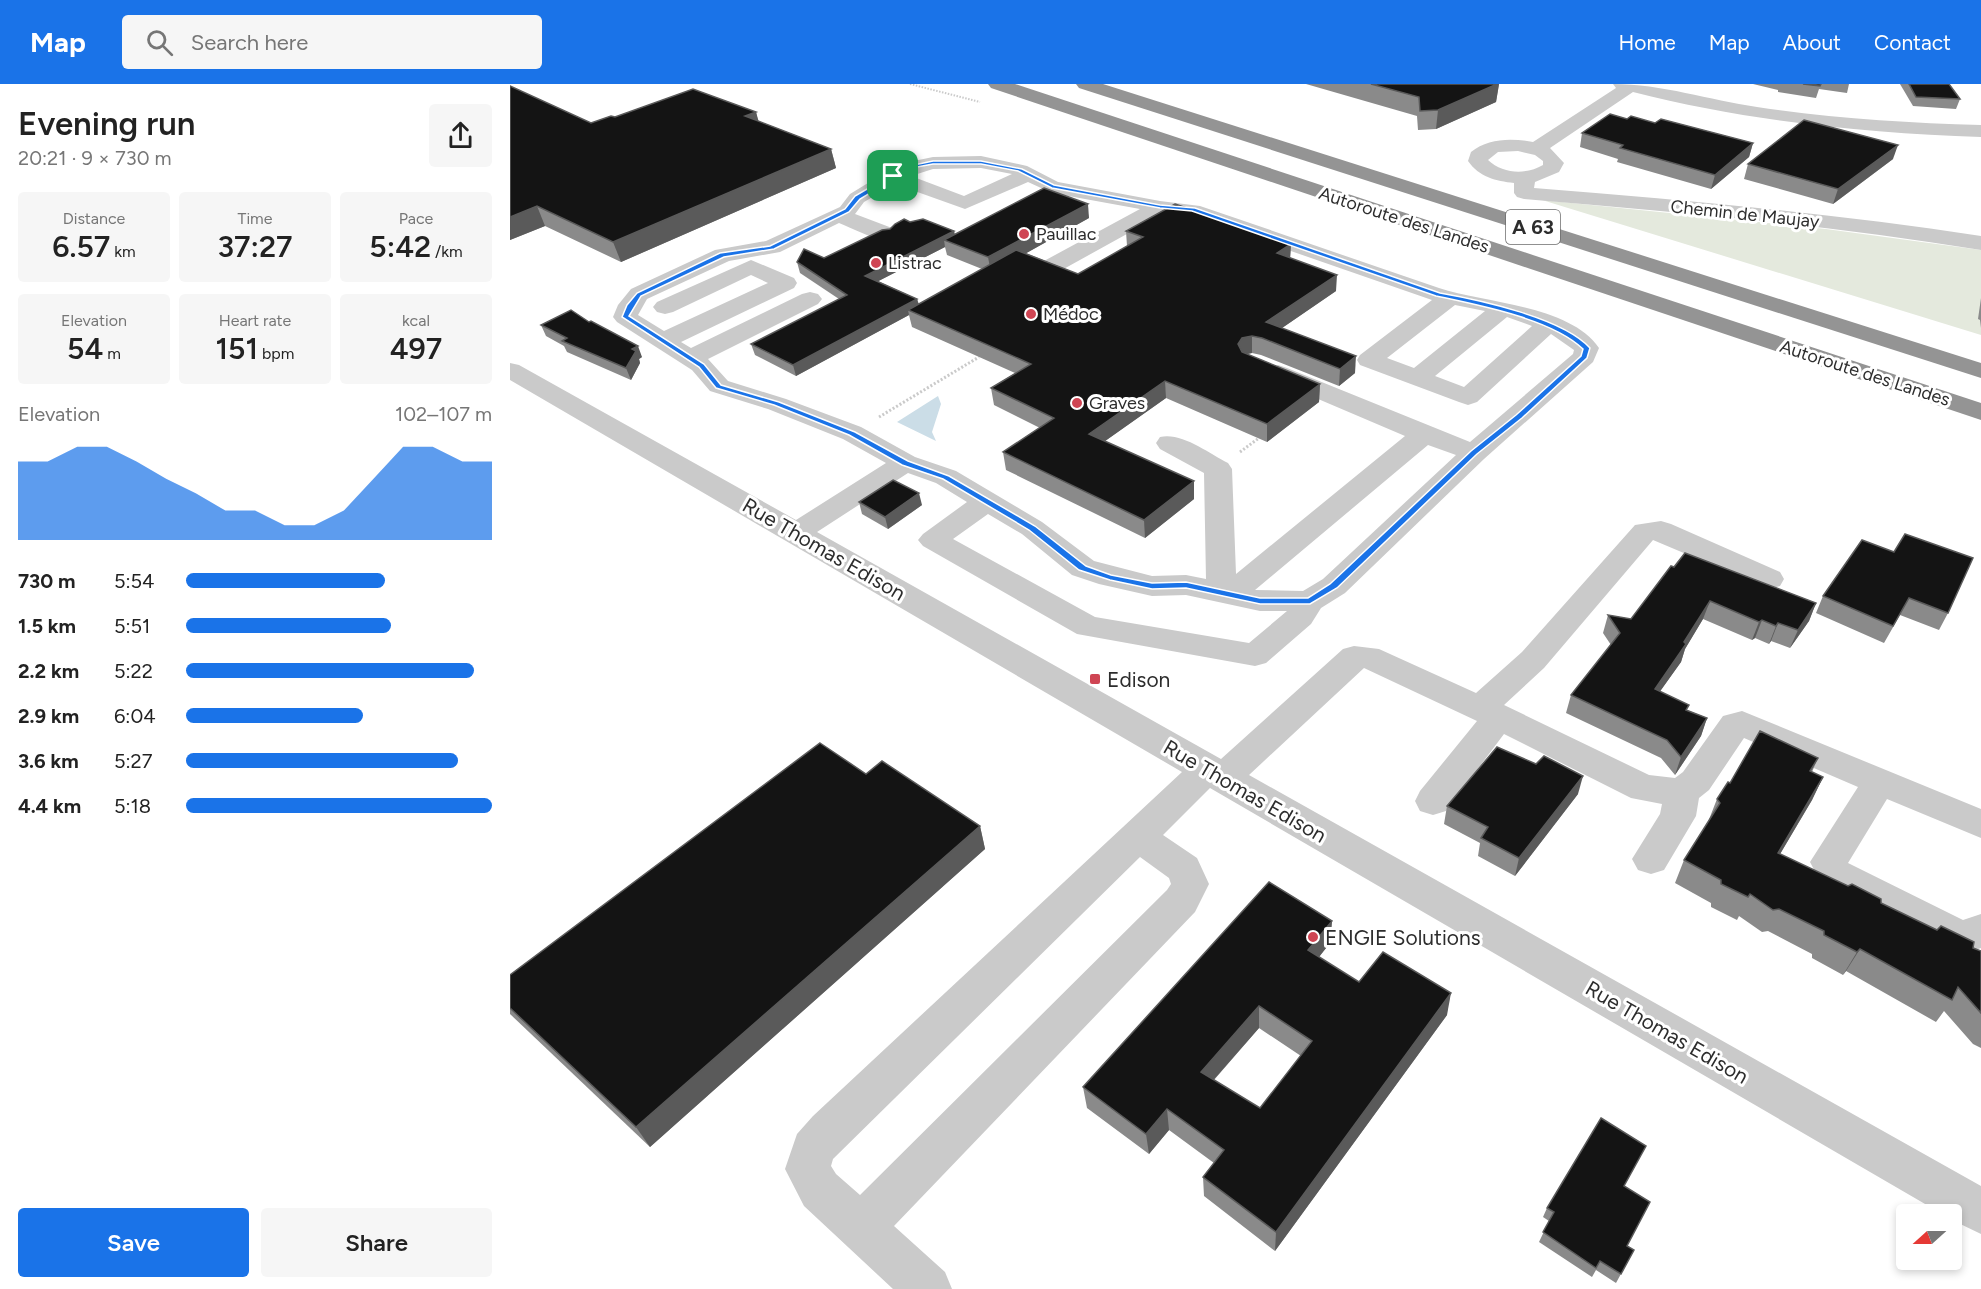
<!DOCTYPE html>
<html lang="en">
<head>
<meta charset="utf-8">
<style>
  :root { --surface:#fff; --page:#f6f6f6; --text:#222; --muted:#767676; --accent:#1a73e8 }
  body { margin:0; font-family:Figtree,sans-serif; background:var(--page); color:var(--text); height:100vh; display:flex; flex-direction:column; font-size:22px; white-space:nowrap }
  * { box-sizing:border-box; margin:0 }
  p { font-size:20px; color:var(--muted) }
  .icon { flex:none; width:33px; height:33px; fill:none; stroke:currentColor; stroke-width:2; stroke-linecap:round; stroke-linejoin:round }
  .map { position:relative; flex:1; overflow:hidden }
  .panel { display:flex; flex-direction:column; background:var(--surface); width:510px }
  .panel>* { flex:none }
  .needle { width:39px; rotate:249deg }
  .controls { position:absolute; left:1386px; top:1120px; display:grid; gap:12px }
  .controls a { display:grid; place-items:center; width:66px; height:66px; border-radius:6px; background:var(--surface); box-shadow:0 3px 9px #0003; font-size:30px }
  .pin { position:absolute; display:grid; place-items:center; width:51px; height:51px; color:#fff; margin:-26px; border-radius:12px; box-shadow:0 3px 9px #0006 }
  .round { display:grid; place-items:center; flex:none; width:63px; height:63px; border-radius:6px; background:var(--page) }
  .headline { display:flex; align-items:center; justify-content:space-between; height:102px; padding:0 18px }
  h1 { font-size:33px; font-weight:600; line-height:45px }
  .stats { display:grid; grid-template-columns:repeat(3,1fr); gap:9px; height:102px; padding:6px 18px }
  .stats div { display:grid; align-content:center; border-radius:6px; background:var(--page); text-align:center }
  .stats b { font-size:30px; font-weight:600 }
  .stats small { font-size:16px; font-weight:400 }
  .stats p { font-size:16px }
  .chart { height:168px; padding:12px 18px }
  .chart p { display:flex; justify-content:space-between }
  .chart svg { width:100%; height:108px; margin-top:6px; fill:var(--accent); opacity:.7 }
  .cta { display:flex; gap:12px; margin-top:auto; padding:12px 18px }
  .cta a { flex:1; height:69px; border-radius:6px; background:var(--accent); color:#fff; font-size:24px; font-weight:600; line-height:69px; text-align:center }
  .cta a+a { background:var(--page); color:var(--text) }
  ul { padding:0 18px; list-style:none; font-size:20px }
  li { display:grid; grid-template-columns:96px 72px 1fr; align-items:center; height:45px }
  li i { height:15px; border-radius:8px; background:var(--accent) }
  header { display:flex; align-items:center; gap:36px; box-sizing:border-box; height:84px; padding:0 30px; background:var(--accent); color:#fff }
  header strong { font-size:28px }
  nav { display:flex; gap:33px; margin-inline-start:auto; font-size:21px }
  .search { width:420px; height:54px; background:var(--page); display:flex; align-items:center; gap:15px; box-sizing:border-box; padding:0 21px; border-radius:6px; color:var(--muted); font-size:22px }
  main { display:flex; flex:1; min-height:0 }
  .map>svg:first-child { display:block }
</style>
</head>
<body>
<header>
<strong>Map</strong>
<div class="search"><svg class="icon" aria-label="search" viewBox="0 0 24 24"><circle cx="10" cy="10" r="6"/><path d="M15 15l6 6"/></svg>Search here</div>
<nav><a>Home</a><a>Map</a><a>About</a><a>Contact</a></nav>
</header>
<main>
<section class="panel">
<div class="headline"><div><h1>Evening run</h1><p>20:21 · 9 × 730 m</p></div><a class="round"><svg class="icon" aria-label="share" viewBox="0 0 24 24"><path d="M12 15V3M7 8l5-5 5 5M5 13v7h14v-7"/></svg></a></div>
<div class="stats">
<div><p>Distance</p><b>6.57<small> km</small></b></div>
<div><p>Time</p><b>37:27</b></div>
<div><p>Pace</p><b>5:42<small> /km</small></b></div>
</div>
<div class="stats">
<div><p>Elevation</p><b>54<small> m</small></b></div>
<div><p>Heart rate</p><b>151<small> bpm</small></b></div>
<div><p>kcal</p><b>497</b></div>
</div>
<div class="chart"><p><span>Elevation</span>102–107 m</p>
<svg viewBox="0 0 160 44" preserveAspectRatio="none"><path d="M0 44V12L10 12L20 6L30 6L40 12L50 19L60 25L70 32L80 32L90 38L100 38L110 32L120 19L130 6L140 6L150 12L160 12V44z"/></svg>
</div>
<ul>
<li><b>730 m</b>5:54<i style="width:65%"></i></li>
<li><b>1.5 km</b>5:51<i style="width:67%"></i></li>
<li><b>2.2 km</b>5:22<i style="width:94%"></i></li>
<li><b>2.9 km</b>6:04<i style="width:58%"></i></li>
<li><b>3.6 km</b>5:27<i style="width:89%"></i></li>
<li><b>4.4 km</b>5:18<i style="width:100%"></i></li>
</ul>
<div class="cta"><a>Save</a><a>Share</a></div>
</section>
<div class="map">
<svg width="1471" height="1205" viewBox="0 0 1471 1205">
  <rect width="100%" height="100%" fill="#fff"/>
  <polygon fill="#e4e9dd" points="1032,116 1316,145 1471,166 1471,251"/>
  <polygon fill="#cbdde7" points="428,312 431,320 422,348 426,357 387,338"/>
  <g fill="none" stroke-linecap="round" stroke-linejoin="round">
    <polyline stroke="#cacaca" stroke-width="2" stroke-dasharray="1.5 1.5" stroke-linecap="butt" points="400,0 470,18"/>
    <g stroke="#cacaca" stroke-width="3" stroke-dasharray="2 2" stroke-linecap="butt">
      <polyline points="369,333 469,273"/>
      <polyline points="730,368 749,354"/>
    </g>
    <g fill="#cacaca" fill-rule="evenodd">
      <path d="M1103,0C1152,0 1199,16 1247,23C1322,34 1396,39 1471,41V53C1353,49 1237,37 1123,8L1040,64L1054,79L1049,88L1025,98L1024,104C1174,116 1323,129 1471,152V166C1320,141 1167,128 1014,115L1007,113L1004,109V99C986,97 969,93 958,77L961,68C978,54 1002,54 1023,58L1106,4ZM1008,67L1025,71L1033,77V81C1016,91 993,90 978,76L988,68Z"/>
      <path d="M471,72L517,82L548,98L650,117L690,122C770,149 849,177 929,204C974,219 1060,221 1089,264L1083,278L974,375L835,509L811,524L801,540L756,579L745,582L567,550L413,462L408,456L413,450L457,418L426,399L398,389L307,448L711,675L833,565L844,562L869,565L966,609L1012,568L1125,441L1151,437L1161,440L1270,488L1274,495L1270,502L1259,505L1143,456L1034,584L994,621L1139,691L1165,694L1173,688L1213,632L1232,627L1471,725V754L1377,715L1338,779L1453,836L1471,830V864L1452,871L1438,866L1317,805L1312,801L1300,778L1348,703L1234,654L1199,706L1189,714L1186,732L1154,786L1141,790L1128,786L1122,775L1150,730L1152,720L1121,714L994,650L936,727L923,731L910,727L905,717L910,707L967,637L854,584L739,691L1471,1102V1150L1442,1136V1131H1434L700,704L653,751L687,774L699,800L685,828L384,1142L435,1188L442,1205H383L294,1122L275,1085L287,1050L303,1032L672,688L0,296V279L9,281L286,436L376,379L333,355L258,325L200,307L182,286L107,238L103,233L108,221L121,205L205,166L256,157L330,123L340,110L376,88L399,78L423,73ZM471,84L502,90L454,112L401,92L423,85ZM518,98L542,109L630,125L534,177L531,182L534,187L542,189L550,187L653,130L680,132L922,216L850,271L847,276L850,281L949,318L958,321L967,318L1041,250L1064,266L1063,270L960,358L777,284L768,281L759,284L755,289L759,294L895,352L726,490L722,385L718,379C698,369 672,348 650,353L646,359L650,365L694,389L696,495L676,491L642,492L584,477L532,438L446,387L405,373L351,343L276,315L218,297L198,275L308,220L312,215L308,210L300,208L292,210L181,264L171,258L284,204L287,199L284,194L241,176L147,218L143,223L147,228L155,230L163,228L241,191L258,199L154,247L128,231L137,215L219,177L270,168L329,139C345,145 365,158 382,154L385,149L382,144L345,130L354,118L385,100L455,125ZM945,221L975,227L904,284L877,274ZM997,233L1022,242L954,303L925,292ZM918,361L946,371L813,495L793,507L745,506ZM478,430L512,450L562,491L589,500L642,512L676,511L750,527H777L739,559L585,533L443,455ZM630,773L659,794L661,800L657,806L350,1111L326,1090L321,1082L323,1075Z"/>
    </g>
    <g fill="#949494" fill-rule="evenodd">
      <polygon points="478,0 505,0 1471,319 1471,336 481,4"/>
      <polygon points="566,0 593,0 1471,279 1471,294 569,4"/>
    </g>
  </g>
  <g fill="#8a8a8a" fill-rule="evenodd">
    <polygon points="796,0 989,0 986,18 926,45 908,46 907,32"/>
    <polygon points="1243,0 1339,0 1337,9 1309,5 1306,14 1268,8 1268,6"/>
    <polygon points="1390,0 1439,0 1450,15 1446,25 1403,22"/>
    <polygon points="0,2 81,39 105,33 246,28 248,37 321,65 326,84 111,178 35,142 0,156"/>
    <polygon points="1117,35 1145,39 1243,59 1239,73 1201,105 1107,78 1108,75 1070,63 1072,49"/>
    <polygon points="1383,75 1323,120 1234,95 1238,80"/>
    <path d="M579,134L516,169L568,190L617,162L616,147L781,160L780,174L826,207L772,244L845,289L829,302L751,271L742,269L737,270L810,300L809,318L757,358L656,314L595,357L684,397V415L635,454L496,386L493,368L530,344L484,321L481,304L505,289L402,243L399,231L286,292L245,271L241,260L329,215L290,189L287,178L314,174L400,138L444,147L445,151ZM435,163L437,171L472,185L409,220L407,215L368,197Z"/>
    <polygon points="1471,214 1471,244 1470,236 1468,235"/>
    <polygon points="31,241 132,273 129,275 130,279 121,296 57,268 54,262 36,252"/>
    <polygon points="349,418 412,421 378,445 352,430"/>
    <polygon points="1352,456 1438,529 1429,546 1390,531 1374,559 1306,529 1313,512"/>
    <polygon points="1161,482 1306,519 1299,537 1280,564 1261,557 1259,560 1245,554 1242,556 1193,535 1175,565 1171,578 1150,607 1177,626 1197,634 1191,652 1165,691 1151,674 1056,629 1061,611 1101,561 1093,549 1098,531 1121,535"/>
    <polygon points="1308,674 1302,688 1313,693 1302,716 1270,770 1471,867 1471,964 1463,960 1434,927 1426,938 1336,887 1333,891 1302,874 1302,870 1258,847 1252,848 1229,832 1227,836 1201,823 1201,819 1165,799 1174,776 1198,738 1207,715 1220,699"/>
    <polygon points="356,690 470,742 475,765 140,1063 0,930 0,891"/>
    <polygon points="1068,710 1005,792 968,772 970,759 934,740 937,722"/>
    <path d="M822,837L820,859L809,873L849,898L937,931L765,1167L694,1112L693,1093L704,1079L659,1046L639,1070L577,1024L573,1003ZM749,944L791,972L750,1024L704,996Z"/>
    <polygon points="1136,1062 1114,1102 1117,1162 1124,1166 1106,1199 1086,1186 1082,1193 1029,1158 1039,1137 1033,1133 1037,1124"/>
  </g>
  <g fill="#5a5a5a">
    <polygon points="987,0 989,0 986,18 926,45 928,26"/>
    <polygon points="246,28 251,46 235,32"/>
    <polygon points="1243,59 1239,73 1201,105 1205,91"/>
    <polygon points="1388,61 1383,75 1323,120 1328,105"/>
    <polygon points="321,65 326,84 111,178 103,158"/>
    <polygon points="578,120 579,134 481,189 478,173"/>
    <polygon points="27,122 35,142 0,156 0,133"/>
    <polygon points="444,147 446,158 434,156 435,163 357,203 355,192"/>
    <polygon points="781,160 780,176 767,169"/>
    <polygon points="827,191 826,207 756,255 756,238"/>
    <polygon points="407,215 410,226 398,226 399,231 286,292 283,281"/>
    <polygon points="742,252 742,269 733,271 728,260 732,254"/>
    <polygon points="128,262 132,273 129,275 130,279 121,296 116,284 122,265"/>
    <polygon points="846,272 845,289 829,302 830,285"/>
    <polygon points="655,297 656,314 581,367 579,350"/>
    <polygon points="810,300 809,318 757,358 757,340"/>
    <polygon points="684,397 684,415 635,454 634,436"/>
    <polygon points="409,409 412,421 378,445 375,433"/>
    <polygon points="1200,517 1193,535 1175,565 1171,578 1139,623 1145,605"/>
    <polygon points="1306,519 1299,537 1280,564 1288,546"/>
    <polygon points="1252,536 1245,554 1242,556 1249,538"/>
    <polygon points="1268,539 1261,557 1259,560 1266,542"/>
    <polygon points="1197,634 1191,652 1165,691 1171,673"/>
    <polygon points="1073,692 1068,710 1005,792 1009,774"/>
    <polygon points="1313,693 1302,716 1257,792 1268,769"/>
    <polygon points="470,742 475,765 140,1063 126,1043"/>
    <polygon points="822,837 820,859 797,888 798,866"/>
    <polygon points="1350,865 1336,887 1333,891 1347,868"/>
    <polygon points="941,909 937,931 765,1167 766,1148"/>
    <polygon points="749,922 749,944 692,1009 691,988"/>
    <polygon points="657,1025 659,1046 639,1070 636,1050"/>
  </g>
  <g fill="#141414" stroke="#5a5a5a" stroke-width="1.5" fill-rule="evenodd">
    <polygon points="861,0 987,0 928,26 910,27 909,13"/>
    <polygon points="1293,0 1311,0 1310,2"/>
    <polygon points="1399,0 1439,0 1450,15 1406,13"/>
    <polygon points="0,2 81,39 101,32 105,33 183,5 246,28 235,32 321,65 103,158 27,122 0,133"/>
    <polygon points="1100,30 1117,35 1121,32 1145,39 1151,35 1243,59 1205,91 1110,64 1113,61 1072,49"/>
    <polygon points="1294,36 1388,61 1328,105 1238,80"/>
    <polygon points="534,104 578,120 478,173 434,156"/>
    <polygon points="665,120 781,160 767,169 827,191 756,238 846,272 830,285 752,254 742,252 732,254 728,260 732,268 810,300 757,340 655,297 579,350 684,397 634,436 493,368 544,334 481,304 521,280 398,226 506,166 568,190 633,153 616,147"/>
    <polygon points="394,135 400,138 413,135 444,147 355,192 407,215 283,281 241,260 337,211 287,178 294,165 314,174 372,146 380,145 385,140"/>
    <polygon points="61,226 79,238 81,237 128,262 122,265 126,267 116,284 52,257 57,254 31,241"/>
    <polygon points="383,396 409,409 375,433 349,418"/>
    <polygon points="1395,450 1463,474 1438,529 1399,514 1383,542 1313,512 1352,456 1384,468"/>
    <polygon points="1175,469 1306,519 1288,546 1268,539 1266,542 1252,536 1249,538 1200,517 1174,558 1176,560 1145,605 1179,621 1176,626 1197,634 1171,673 1157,656 1061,611 1110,549 1098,531 1121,535 1161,482 1164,483"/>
    <polygon points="1250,647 1308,674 1300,687 1313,693 1268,769 1338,802 1342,800 1371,815 1371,819 1427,846 1431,842 1464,858 1463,864 1471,867 1471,929 1448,903 1442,916 1350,865 1347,868 1314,851 1314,847 1269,825 1263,826 1240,810 1238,813 1211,800 1211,796 1174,776 1210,719 1207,715 1218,698 1220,699"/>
    <polygon points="310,659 356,690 372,677 470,742 126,1043 0,924 0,891"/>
    <polygon points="987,663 1026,680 1034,672 1073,692 1009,774 971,754 978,743 937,722"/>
    <path d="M759,798L822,837L798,866L849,898L873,868L941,909L766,1148L693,1093L714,1066L657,1025L636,1050L573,1003ZM749,922L802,957L750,1024L691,988Z"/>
    <polygon points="1091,1034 1136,1062 1114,1102 1140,1118 1117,1162 1124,1166 1111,1190 1090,1177 1086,1184 1033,1148 1044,1128 1037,1124"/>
  </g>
  <path fill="#1a73e8" stroke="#fff" stroke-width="1.5" fill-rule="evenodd" d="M423,77H471L512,85L544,101L650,121L685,124L930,209C970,216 1053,234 1080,264L1077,274L1012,334L967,370L827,504L800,520H750L676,504L642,505L600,496L569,486L519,446L433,395L392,381L339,351L264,321L206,304L189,283L112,233L117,221L127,209L210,169L260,162L335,125L345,112L381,91L404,81ZM423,80H471L508,87L542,104L650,124L682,127L926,212C968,221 1042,235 1073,265L1071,272L1006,331L961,367L820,500L798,514H750L676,498L642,499L601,491L576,482L525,442L439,392L398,377L345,348L269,318L211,301L194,280L119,232L131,212L214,173L264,165L339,128L350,115L385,94L407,83Z"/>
  <g fill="#cf4553" stroke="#fff" stroke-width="2">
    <circle cx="514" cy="150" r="6"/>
    <circle cx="366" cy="179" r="6"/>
    <circle cx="521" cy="230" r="6"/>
    <circle cx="567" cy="319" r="6"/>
    <rect x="579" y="589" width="12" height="12" rx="3"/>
    <circle cx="803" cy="853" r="6"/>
  </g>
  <g text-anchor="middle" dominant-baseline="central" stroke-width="6" stroke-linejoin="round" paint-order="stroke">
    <g font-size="18" fill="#2d2d2d" stroke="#fff">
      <text transform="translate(1235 130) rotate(6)">Chemin de Maujay</text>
      <text transform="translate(894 136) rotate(18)">Autoroute des Landes</text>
      <text transform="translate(1355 289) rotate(18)">Autoroute des Landes</text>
    </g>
    <g font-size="18" fill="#2d2d2d" stroke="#fff" text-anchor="start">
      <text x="526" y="150">Pauillac</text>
      <text x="378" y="179">Listrac</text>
      <text x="533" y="230">Médoc</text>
      <text x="579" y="319">Graves</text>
    </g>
    <rect fill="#fff" stroke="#6c6c6c" stroke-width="1.5" x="996" y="126" width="54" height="34" rx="4.5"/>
    <g font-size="20" font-weight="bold" fill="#2d2d2d">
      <text x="1023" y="143">A 63</text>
    </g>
    <g font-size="21" fill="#2d2d2d" stroke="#fff">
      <text transform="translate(314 465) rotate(30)">Rue Thomas Edison</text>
      <text transform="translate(735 707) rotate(30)">Rue Thomas Edison</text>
      <text transform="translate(1157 948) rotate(30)">Rue Thomas Edison</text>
    </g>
    <g font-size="21" fill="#2d2d2d" stroke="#fff" text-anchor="start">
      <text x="597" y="595">Edison</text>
      <text x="815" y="853">ENGIE Solutions</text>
    </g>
  </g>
</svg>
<div class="controls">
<a><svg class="needle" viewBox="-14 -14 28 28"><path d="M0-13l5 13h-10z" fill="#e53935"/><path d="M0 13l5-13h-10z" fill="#767676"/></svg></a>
</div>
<div class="pin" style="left:383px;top:92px;background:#1e9e55"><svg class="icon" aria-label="arrive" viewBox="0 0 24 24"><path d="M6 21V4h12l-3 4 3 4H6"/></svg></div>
</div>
</main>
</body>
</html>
